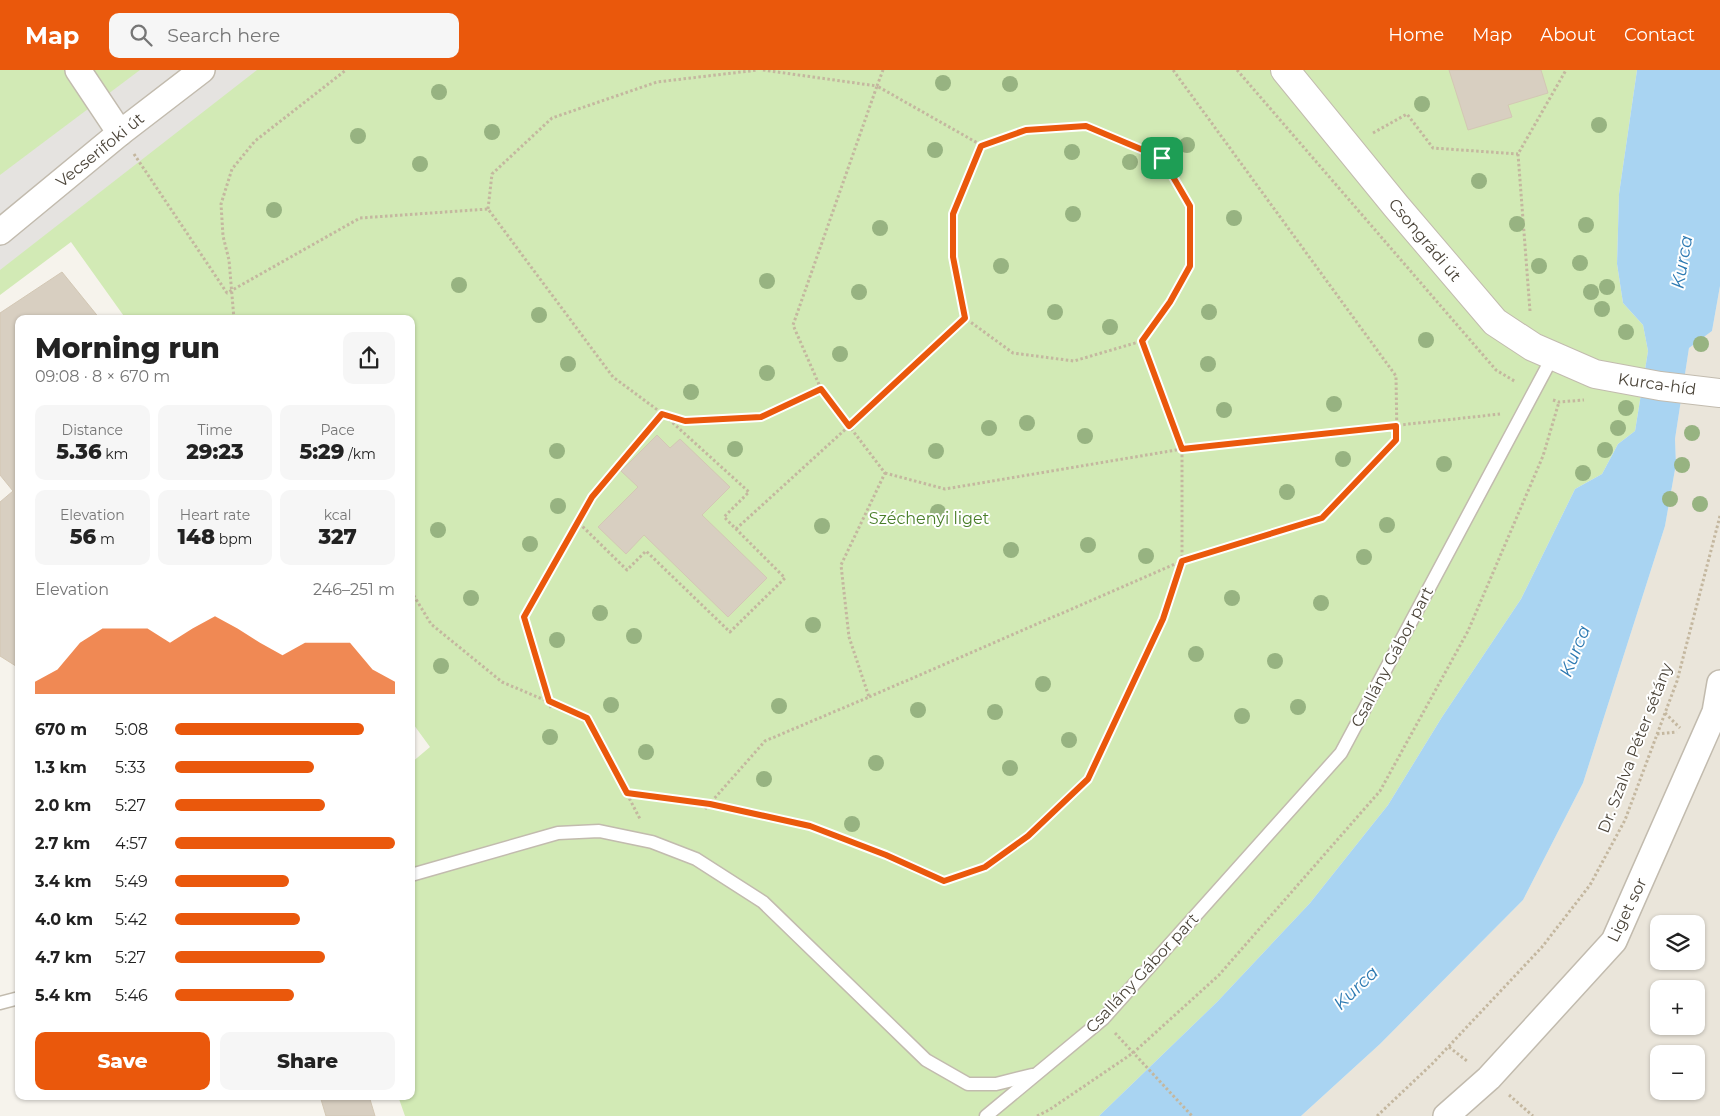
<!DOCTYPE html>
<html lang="en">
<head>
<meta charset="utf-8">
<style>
  :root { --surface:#fff; --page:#f6f6f6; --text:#222; --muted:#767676; --accent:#ea580c }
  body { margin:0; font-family:Montserrat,sans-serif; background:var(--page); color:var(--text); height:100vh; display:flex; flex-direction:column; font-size:19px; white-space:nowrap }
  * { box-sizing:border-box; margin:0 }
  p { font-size:16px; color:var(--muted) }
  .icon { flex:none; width:28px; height:28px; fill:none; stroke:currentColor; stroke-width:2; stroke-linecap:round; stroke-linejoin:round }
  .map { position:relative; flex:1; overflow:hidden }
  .details { position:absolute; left:15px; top:245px; width:400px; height:785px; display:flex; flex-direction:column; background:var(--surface); border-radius:10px; box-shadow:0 1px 4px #0004 }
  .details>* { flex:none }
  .fabs { position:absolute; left:1650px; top:845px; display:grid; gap:10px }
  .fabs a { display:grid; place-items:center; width:55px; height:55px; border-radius:10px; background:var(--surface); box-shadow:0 1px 4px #0004; font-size:25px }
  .pin { position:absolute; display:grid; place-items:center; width:42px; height:42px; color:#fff; margin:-21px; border-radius:10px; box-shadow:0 2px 8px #0006 }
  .round { display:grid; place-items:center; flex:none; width:52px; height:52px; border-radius:10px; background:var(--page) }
  .summary { display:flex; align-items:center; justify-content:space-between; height:85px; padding:0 20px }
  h1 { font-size:28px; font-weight:800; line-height:38px }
  .stats { display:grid; grid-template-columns:repeat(3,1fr); gap:8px; height:85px; padding:5px 20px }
  .stats div { display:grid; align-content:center; border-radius:10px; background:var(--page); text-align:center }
  .stats b { font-size:21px; font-weight:800 }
  .stats small { font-size:14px; font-weight:400 }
  .stats p { font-size:14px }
  .chart { height:140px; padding:10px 20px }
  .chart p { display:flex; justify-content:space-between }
  .chart svg { width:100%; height:90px; margin-top:5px; fill:var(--accent); opacity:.7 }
  .primary-button { display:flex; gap:10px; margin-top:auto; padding:10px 20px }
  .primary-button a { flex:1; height:58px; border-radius:10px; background:var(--accent); color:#fff; font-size:20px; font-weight:800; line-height:58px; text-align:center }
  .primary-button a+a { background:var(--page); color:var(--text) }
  ul { padding:0 20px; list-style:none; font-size:16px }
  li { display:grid; grid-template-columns:80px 60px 1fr; align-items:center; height:38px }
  li i { height:12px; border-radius:6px; background:var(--accent) }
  header { display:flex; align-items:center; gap:30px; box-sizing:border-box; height:70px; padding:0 25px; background:var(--accent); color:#fff }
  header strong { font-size:24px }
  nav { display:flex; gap:28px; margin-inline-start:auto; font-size:18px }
  .search { width:350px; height:45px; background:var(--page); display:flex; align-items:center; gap:12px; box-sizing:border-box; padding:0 18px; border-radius:10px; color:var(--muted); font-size:19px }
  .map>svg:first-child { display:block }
</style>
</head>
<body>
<header>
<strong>Map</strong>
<div class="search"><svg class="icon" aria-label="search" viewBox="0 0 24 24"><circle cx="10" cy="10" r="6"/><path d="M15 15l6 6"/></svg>Search here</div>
<nav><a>Home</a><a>Map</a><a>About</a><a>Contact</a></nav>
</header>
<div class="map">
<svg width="1720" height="1046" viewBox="0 0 1720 1046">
  <rect width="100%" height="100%" fill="#f6f3ec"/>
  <path fill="#eae5da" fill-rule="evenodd" d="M1720,216V1046H1301L1380,974L1523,830L1583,713L1665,456L1676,394L1675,369L1689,278L1712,261ZM1659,854H1696V891H1659ZM1659,919H1696V956H1659ZM1659,984H1696V1021H1659Z"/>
  <polygon fill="#d2eab5" points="0,0 1637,0 1619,124 1617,194 1623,233 1643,255 1648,281 1635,361 1618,374 1602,404 1575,419 1521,529 1442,647 1388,735 1310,833 1217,932 1099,1046 405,1046 398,1026 411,1026 411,693 430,677 411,651 411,249 126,249 71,172 0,225"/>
  <polygon fill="#e5e3e0" points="140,0 257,0 0,200 0,105"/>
  <polygon fill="#a9d4f2" points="1637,0 1720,0 1720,216 1712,261 1689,278 1675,369 1676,394 1665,456 1583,713 1523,830 1380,974 1301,1046 1099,1046 1217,932 1310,833 1388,735 1442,647 1521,529 1575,419 1602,404 1618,374 1635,361 1648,281 1643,255 1623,233 1617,194 1619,124"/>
  <g fill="#d8cfc1" stroke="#d3c7b4">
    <polygon points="1449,0 1541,0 1548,23 1508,35 1512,47 1468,60"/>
    <polygon points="62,202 100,249 19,249 19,598 0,586 0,432 13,421 0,405 0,243"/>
    <polygon points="657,365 670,378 680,369 730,417 702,445 767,508 728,547 644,465 626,484 598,457 638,417 621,401"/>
    <polygon points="320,1026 369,1026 375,1046 326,1046"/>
  </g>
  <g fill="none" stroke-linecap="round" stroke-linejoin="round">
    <g stroke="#c2bbae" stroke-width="15">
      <g id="service">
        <polyline points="411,805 558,763 599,761 652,772 696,789 763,832 926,990 968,1014 996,1014 1032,1005"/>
        <polyline points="0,933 19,928"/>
        <polyline points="986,1046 1103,949 1341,683 1553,286"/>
      </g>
    </g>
    <g stroke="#c2bbae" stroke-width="28">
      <g id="minor">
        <polyline points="78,0 120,63"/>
        <polyline points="0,162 120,63 202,0"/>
        <polyline points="1446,1046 1489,1008 1614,871 1715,642 1720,613"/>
      </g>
    </g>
    <g stroke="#c2bbae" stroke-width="30">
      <polyline id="tertiary" points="1285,0 1396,136 1495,252 1533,277 1595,304 1660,316 1720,323"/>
    </g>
    <g stroke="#c4b79f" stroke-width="3" stroke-dasharray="2.5 2.5" stroke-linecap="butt">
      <polyline points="763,0 877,16 883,0"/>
      <polyline points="1237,0 1496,300 1516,312"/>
      <polyline points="1373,63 1407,44 1433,78 1518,84"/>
      <polyline points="981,75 1025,59 1086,56 1162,88 1190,136 1190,196 1170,232 1142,271"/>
      <polyline points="134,84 227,223 360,148 488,139 613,307 663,344 685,351 761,347 821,319 885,403 841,495 849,567 869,627 765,671 705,739"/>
      <polyline points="488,139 492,104 552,48 657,12 758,0"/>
      <polyline points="1530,241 1518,84 1566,0"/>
      <polyline points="234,249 229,190 223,166 221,134 232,99 255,71 346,0"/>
      <polyline points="821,319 793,255 877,16 981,75 953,144 953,187 965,248 1013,283 1074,291 1142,271 1182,379 1182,491 869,627"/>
      <polyline points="1553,330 1559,332 1584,330"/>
      <polyline points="885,403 945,419 1182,379 1500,344"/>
      <polyline points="736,459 849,356 965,248"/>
      <polyline points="411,521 431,554 502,612 587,648 627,723 710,734 810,756 886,785 944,811 985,797 1028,766 1088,709 1163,549 1182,491 1322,448 1397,370 1396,306 1173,0"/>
      <polyline points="551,638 524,547 592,427 663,344 749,422 724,447 785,508 730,562 646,481 627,500 578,452"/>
      <polyline points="1665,643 1680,658"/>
      <polyline points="1657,664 1677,662"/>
      <polyline points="627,724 640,749"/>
      <polyline points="1115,963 1192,1046"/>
      <polyline points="1449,977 1467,991"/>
      <polyline points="1509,1025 1533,1046"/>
      <polyline points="1037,1046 1049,1040 1133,983 1219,905 1380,721 1468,561 1543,386 1559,332"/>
      <polyline points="1377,1046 1433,993 1542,877 1590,815 1625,750 1677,611 1720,446"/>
    </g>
    <use href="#service" stroke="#fff" stroke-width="12"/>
    <use href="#minor" stroke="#fff" stroke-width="25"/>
    <use href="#tertiary" stroke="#fff" stroke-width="28"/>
  </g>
  <g fill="#97b381">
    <circle cx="943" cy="13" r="8"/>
    <circle cx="1010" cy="14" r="8"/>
    <circle cx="439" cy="22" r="8"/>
    <circle cx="1422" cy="34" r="8"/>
    <circle cx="1599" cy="55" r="8"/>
    <circle cx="492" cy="62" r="8"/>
    <circle cx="358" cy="66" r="8"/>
    <circle cx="1187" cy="75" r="8"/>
    <circle cx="935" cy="80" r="8"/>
    <circle cx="1072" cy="82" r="8"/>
    <circle cx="1130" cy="92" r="8"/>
    <circle cx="420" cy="94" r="8"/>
    <circle cx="1479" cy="111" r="8"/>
    <circle cx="274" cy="140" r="8"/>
    <circle cx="1073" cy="144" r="8"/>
    <circle cx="1234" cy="148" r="8"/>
    <circle cx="1517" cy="154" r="8"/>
    <circle cx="1586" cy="155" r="8"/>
    <circle cx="880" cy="158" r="8"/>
    <circle cx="1580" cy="193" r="8"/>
    <circle cx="1001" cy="196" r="8"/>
    <circle cx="1539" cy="196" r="8"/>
    <circle cx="767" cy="211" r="8"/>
    <circle cx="459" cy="215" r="8"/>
    <circle cx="1607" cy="217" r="8"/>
    <circle cx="859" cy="222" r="8"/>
    <circle cx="1591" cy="222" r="8"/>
    <circle cx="1602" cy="239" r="8"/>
    <circle cx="1055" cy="242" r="8"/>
    <circle cx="1209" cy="242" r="8"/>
    <circle cx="539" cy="245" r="8"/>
    <circle cx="1110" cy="257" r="8"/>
    <circle cx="1626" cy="262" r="8"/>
    <circle cx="1426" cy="270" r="8"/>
    <circle cx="1701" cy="274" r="8"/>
    <circle cx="840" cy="284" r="8"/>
    <circle cx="568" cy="294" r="8"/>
    <circle cx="1208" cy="294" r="8"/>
    <circle cx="767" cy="303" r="8"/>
    <circle cx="691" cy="322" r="8"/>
    <circle cx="1334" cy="334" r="8"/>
    <circle cx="1626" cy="338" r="8"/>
    <circle cx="1224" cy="340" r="8"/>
    <circle cx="1027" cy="353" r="8"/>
    <circle cx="989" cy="358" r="8"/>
    <circle cx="1618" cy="358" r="8"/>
    <circle cx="1692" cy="363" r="8"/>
    <circle cx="1085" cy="366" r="8"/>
    <circle cx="735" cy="379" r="8"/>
    <circle cx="1605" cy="380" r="8"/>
    <circle cx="557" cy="381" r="8"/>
    <circle cx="936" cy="381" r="8"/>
    <circle cx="1343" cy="389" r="8"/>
    <circle cx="1444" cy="394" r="8"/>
    <circle cx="1682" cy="395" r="8"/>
    <circle cx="1583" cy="403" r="8"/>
    <circle cx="1287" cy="422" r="8"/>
    <circle cx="1670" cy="429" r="8"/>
    <circle cx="1700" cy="434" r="8"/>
    <circle cx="558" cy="436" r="8"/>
    <circle cx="938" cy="442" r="8"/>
    <circle cx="1387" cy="455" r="8"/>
    <circle cx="822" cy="456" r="8"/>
    <circle cx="438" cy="460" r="8"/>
    <circle cx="530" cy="474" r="8"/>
    <circle cx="1088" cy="475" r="8"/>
    <circle cx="1011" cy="480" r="8"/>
    <circle cx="1146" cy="486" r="8"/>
    <circle cx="1364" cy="487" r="8"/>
    <circle cx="471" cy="528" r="8"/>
    <circle cx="1232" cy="528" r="8"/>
    <circle cx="1321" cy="533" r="8"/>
    <circle cx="600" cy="543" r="8"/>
    <circle cx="813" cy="555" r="8"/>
    <circle cx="634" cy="566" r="8"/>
    <circle cx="557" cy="570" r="8"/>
    <circle cx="1196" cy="584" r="8"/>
    <circle cx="1275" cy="591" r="8"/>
    <circle cx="441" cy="596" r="8"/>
    <circle cx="1043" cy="614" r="8"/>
    <circle cx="611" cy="635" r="8"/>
    <circle cx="779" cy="636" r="8"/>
    <circle cx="1298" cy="637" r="8"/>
    <circle cx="918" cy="640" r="8"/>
    <circle cx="995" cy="642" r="8"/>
    <circle cx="1242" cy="646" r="8"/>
    <circle cx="550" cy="667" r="8"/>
    <circle cx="1069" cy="670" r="8"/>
    <circle cx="646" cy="682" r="8"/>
    <circle cx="876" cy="693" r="8"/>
    <circle cx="1010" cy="698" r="8"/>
    <circle cx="764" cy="709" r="8"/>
    <circle cx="852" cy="754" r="8"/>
  </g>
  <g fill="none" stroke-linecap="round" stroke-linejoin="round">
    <g stroke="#fff" stroke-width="10">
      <polygon id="route" points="1086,56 1162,88 1190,136 1190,196 1170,232 1142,271 1182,379 1396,356 1396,370 1322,448 1182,491 1163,549 1088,709 1028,766 985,797 944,811 886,785 810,756 710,734 627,723 587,648 549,631 524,547 592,427 662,344 685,351 761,347 821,319 849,356 965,248 953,187 953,144 981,76 1026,60"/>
    </g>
    <use href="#route" stroke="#ea580c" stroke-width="6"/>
  </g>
  <g text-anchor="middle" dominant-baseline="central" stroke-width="4" stroke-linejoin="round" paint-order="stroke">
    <g font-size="16" fill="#4b4439" stroke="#fff">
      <text transform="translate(100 80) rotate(-39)">Vecserifoki út</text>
      <text transform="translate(1425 170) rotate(50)">Csongrádi út</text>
      <text transform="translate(1657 314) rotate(8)">Kurca-híd</text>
      <text transform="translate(1392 587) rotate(-62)">Csallány Gábor part</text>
      <text transform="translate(1635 678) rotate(-69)">Dr. Szalva Péter sétány</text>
      <text transform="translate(1627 840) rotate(-64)">Liget sor</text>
      <text transform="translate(1142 903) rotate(-47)">Csallány Gábor part</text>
    </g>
    <g font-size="16" fill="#4a7f2a" stroke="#fff">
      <text x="929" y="448">Széchenyi liget</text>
    </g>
    <g font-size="18" font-style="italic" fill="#2e7ab2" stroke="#fff">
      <text transform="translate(1682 192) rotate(-80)">Kurca</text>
      <text transform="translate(1575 581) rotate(-68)">Kurca</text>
      <text transform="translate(1356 918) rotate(-44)">Kurca</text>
    </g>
  </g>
</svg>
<div class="fabs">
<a><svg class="icon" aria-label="layers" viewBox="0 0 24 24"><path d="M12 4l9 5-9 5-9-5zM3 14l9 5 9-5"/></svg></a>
<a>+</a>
<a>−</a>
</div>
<div class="pin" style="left:1162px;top:88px;background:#1e9e55"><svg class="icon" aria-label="arrive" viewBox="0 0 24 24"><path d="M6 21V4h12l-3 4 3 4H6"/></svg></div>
<section class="details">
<div class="summary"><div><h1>Morning run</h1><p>09:08 · 8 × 670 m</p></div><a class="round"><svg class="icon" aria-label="share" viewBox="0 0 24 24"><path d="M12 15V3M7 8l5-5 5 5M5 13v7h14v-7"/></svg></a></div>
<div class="stats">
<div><p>Distance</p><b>5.36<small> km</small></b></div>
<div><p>Time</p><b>29:23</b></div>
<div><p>Pace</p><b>5:29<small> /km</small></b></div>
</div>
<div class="stats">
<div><p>Elevation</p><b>56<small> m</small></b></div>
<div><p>Heart rate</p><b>148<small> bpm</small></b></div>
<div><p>kcal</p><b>327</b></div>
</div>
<div class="chart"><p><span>Elevation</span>246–251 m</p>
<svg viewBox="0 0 160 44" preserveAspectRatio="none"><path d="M0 44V38L10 32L20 19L30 12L40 12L50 12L60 19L70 12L80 6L90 12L100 19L110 25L120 19L130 19L140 19L150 32L160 38V44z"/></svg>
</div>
<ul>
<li><b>670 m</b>5:08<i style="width:86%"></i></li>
<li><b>1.3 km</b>5:33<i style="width:63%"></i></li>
<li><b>2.0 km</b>5:27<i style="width:68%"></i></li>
<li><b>2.7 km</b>4:57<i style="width:100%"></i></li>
<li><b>3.4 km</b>5:49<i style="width:52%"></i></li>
<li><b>4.0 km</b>5:42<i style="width:57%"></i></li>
<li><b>4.7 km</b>5:27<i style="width:68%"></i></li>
<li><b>5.4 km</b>5:46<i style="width:54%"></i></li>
</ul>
<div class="primary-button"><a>Save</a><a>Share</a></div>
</section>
</div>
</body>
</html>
